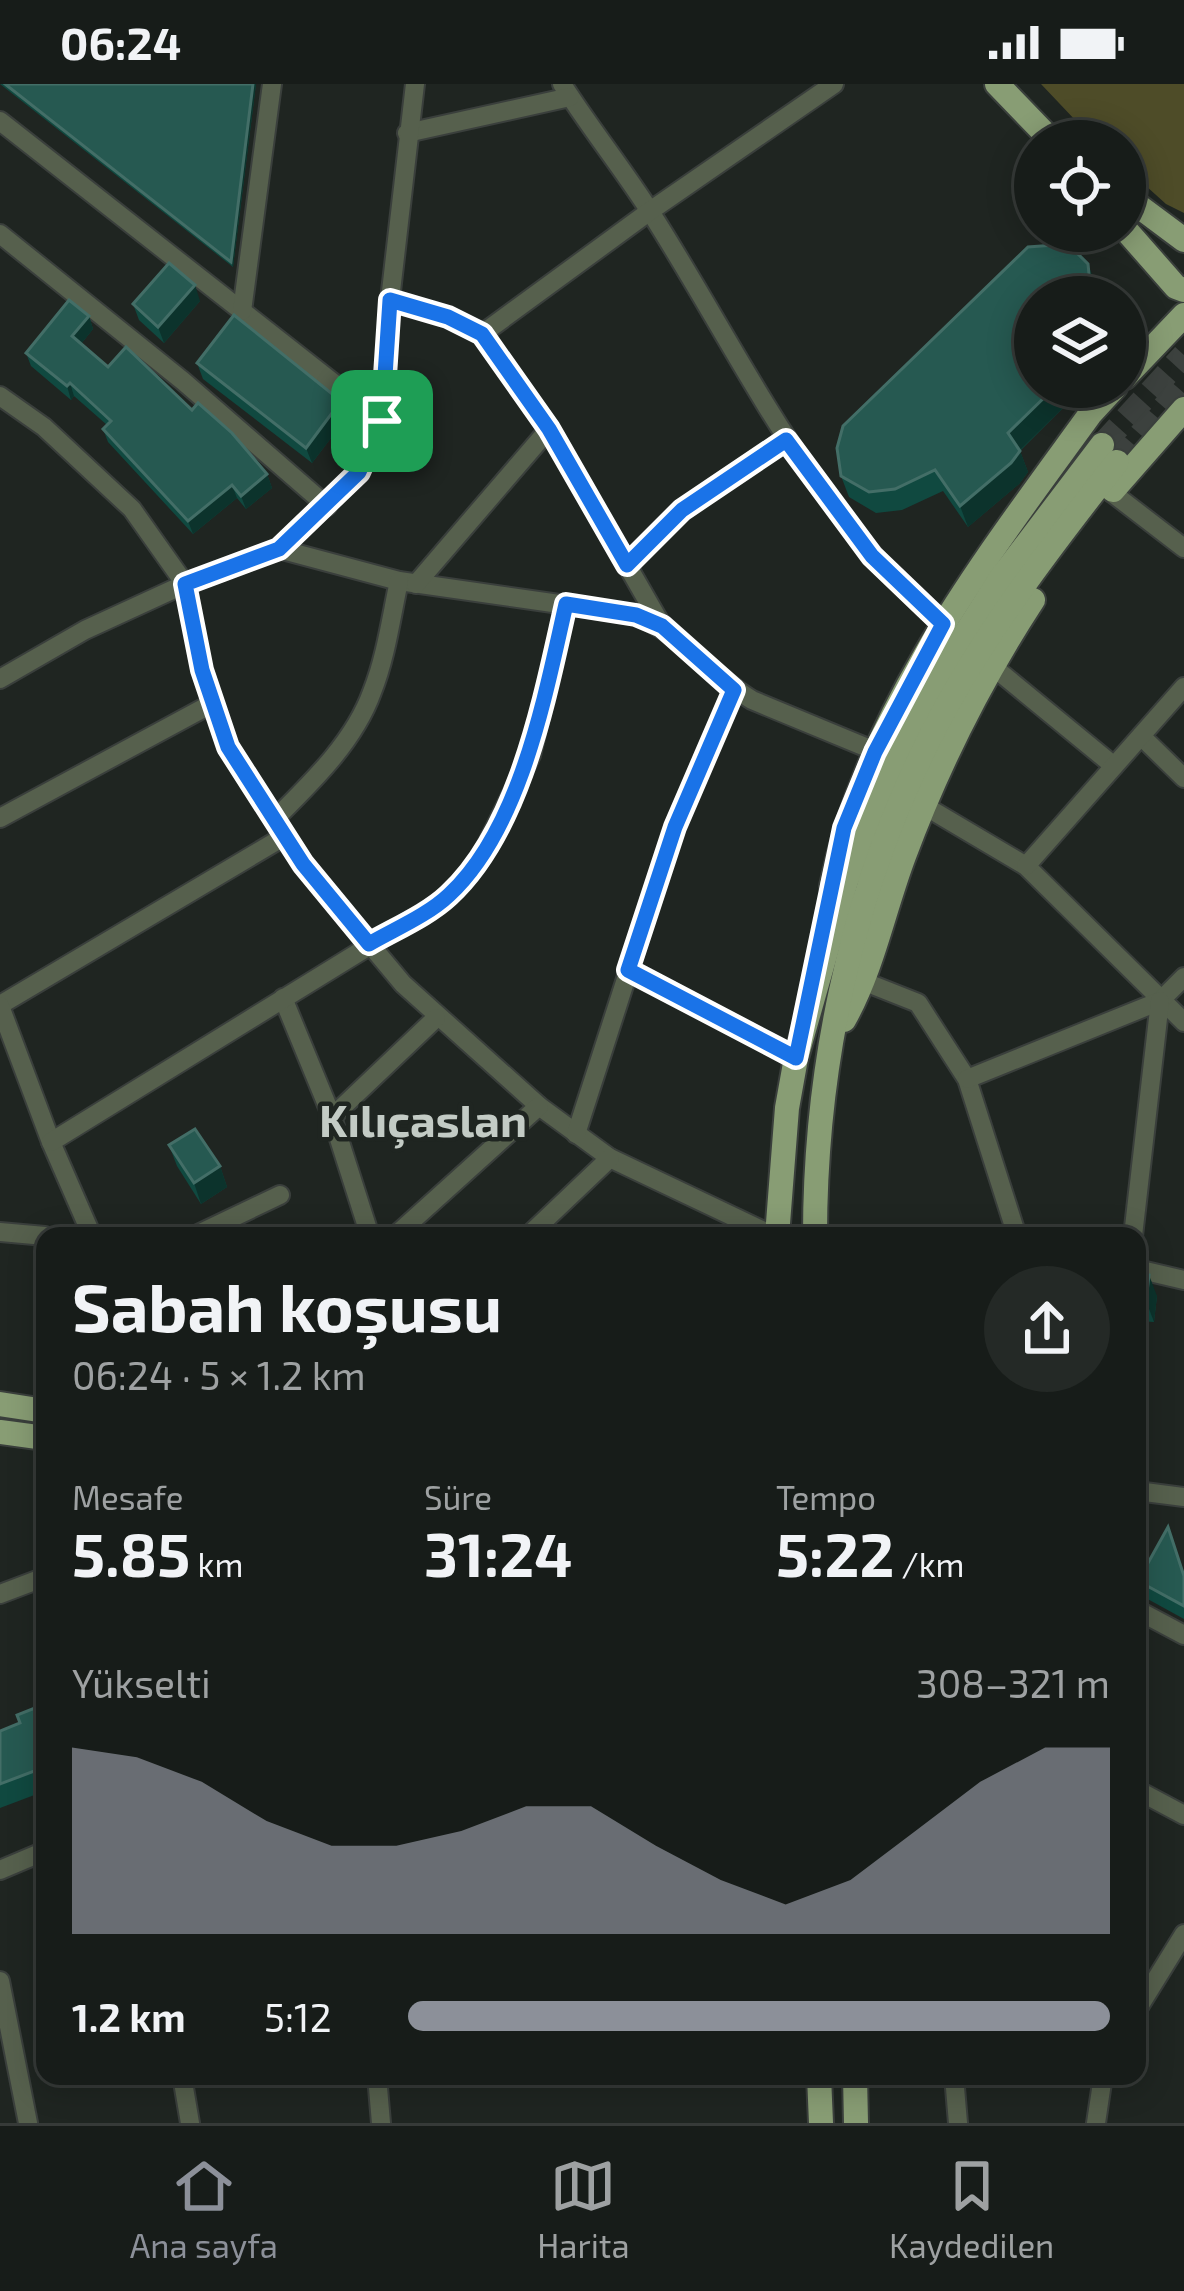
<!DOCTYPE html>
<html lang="tr">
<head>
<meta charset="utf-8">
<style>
  :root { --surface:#171c19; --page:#242926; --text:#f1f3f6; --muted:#9ea1a2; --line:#363a38; --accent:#8c9099 }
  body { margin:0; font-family:"Exo 2",sans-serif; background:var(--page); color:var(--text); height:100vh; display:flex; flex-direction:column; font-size:45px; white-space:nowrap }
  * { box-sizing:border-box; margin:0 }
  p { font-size:39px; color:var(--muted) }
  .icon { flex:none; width:66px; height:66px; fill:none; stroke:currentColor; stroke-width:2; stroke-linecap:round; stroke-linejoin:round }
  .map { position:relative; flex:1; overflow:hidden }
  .sheet { position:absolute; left:36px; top:1143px; width:1110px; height:858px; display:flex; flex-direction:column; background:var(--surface); border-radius:24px; box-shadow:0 6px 30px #0003,0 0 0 3px var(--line) }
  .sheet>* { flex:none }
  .controls { position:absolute; left:1014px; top:36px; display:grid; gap:24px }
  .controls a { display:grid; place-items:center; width:132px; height:132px; border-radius:50%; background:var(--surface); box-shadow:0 6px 30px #0003,0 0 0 3px var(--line); font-size:60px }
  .pin { position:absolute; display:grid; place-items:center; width:102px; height:102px; color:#fff; margin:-51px; border-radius:24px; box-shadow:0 6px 18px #0006 }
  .round { display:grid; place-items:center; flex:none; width:126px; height:126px; border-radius:63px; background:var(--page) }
  .head { display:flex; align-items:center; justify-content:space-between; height:204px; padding:0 36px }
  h1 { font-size:66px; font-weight:700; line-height:90px }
  .metrics { display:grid; grid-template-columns:repeat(3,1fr); gap:18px; height:204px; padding:12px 36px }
  .metrics div { display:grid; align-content:center }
  .metrics b { font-size:60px; font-weight:700 }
  .metrics small { font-size:33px; font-weight:400 }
  .metrics p { font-size:33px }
  .chart { height:336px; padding:24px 36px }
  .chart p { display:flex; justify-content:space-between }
  .chart svg { width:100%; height:216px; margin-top:12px; fill:var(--accent); opacity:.7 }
  ul { padding:0 36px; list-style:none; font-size:39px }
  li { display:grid; grid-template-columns:192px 144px 1fr; align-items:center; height:90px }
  li i { height:30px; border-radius:15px; background:var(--accent) }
  .status { display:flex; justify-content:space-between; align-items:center; height:84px; padding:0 60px; background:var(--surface); direction:ltr }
  .status svg { height:33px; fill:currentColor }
  .tab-bar { display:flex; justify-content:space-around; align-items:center; height:168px; border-top:3px solid var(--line); background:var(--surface); font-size:33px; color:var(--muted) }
  .tab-bar a { display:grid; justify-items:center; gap:6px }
  .tab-bar .active { color:var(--accent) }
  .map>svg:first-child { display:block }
</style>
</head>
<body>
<div class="status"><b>06:24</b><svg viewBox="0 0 49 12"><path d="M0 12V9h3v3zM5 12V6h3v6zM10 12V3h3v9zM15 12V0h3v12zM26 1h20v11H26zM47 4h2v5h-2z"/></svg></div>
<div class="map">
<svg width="1184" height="2039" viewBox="0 0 1184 2039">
  <rect width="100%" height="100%" fill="#1f2521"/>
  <polygon fill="#4e4c28" points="1041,0 1184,0 1184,129 1166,120 1125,83 1125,57 1095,57"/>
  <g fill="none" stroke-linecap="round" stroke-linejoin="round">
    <g stroke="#3c413e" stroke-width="24" stroke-dasharray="24 12" stroke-linecap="butt">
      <polyline points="1102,361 1184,271"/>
      <polyline points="1117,378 1184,300"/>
    </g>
    <g stroke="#3a3f3c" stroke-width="22">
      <g id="minor">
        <path d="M562,0C590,44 623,85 651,129C741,270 812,430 943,540"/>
        <polyline points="0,37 382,337"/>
        <polyline points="407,49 570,13"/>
        <polyline points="0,150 183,297 327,422"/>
        <polyline points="390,216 448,233 482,250 549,345 662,542"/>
        <polyline points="242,227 272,0"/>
        <polyline points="482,250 650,127 834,0"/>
        <polyline points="0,312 44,343 132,425 185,500 202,586 228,663 303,780 403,900 539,1022 610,1074 774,1152"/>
        <polyline points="1111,408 1184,464"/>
        <path d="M279,465L399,497L636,531C682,550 710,591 752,616L875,667"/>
        <polyline points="627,481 682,426 786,356"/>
        <polyline points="416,500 549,345"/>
        <polyline points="991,581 1114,682"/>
        <polyline points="0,595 85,546 185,500 279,465 359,388 382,337 390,216 415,0"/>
        <polyline points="1141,652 1184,694"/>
        <polyline points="923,721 1026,782 1184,938"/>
        <polyline points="0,734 213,619"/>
        <path d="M274,736C311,699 354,658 372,608C386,573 391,534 399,497"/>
        <polyline points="1026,782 1184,603"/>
        <polyline points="628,886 796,974"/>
        <polyline points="865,898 918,919 967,995 1017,1152"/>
        <polyline points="283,914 332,1033 370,1152"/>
        <polyline points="0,921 285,752"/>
        <polyline points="0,922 51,1058 92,1152"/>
        <polyline points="967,995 1160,917 1184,893"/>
        <polyline points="332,1033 436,934"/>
        <polyline points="576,1050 675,743 734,606"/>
        <polyline points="51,1058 447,814 479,777 531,671 566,520"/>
        <polyline points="0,1148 45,1152"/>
        <polyline points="194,1152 280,1111"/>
        <polyline points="395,1152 539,1022"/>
        <polyline points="528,1152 610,1074"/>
        <polyline points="1133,1152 1160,917"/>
        <polyline points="1137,1185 1184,1196"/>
        <polyline points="1137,1407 1184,1413"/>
        <polyline points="0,1510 45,1493"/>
        <polyline points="1137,1526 1184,1551"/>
        <polyline points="1137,1706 1184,1731"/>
        <polyline points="0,1786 45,1767"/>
        <polyline points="0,1897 28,2039"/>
        <polyline points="1137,1926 1184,1850"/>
        <polyline points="182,1992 190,2039"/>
        <polyline points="377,1992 381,2039"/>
        <polyline points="954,1992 958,2039"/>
        <polyline points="1096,2039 1103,1992"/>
      </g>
    </g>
    <g stroke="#3a3f3c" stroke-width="28">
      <g id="major">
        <polyline points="997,0 1052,57"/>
        <polyline points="1125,112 1184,156"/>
        <polyline points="1125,145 1176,203 1184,206"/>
        <polyline points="1125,293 1184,231"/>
        <polyline points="1113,406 1184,325"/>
        <path d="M832,802C869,623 986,474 1091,329L1115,303"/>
        <path d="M844,936C873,884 883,828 904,772C938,681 980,597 1033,516"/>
        <polyline points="777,1152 787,1024 796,974 846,797 897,669 943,585 1001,494 1102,361"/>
        <path d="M815,1152C815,988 849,823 920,674C971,566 1044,471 1117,378"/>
        <polyline points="0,1320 45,1327"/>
        <polyline points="0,1348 45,1354"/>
        <polyline points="819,1992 821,2039"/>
        <polyline points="855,1992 856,2039"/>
      </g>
    </g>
    <use href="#minor" stroke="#56604d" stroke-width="18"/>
    <use href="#major" stroke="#889d74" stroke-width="24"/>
  </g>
  <g fill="#104940">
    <polygon points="0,0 256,0 233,183"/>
    <polygon points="1096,201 1035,303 1084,303 1020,367 1028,388 1019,400 968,443 943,407 902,426 876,429 849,413 841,392"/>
    <polygon points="200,217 164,259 139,236 133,220"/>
    <polygon points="89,232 93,245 81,260 108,283 192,326 267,390 272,404 246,425 237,414 193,450 108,358 103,345 107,341 74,312 71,316 31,282 26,269"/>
    <polygon points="197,279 341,317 347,333 312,379 203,295"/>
    <polygon points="169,1061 220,1082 227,1103 201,1120 177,1082"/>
    <polygon points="1137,1189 1157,1212 1154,1238 1137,1237"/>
    <polygon points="1184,1489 1184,1535 1144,1513 1138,1497"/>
    <polygon points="45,1620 45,1707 0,1724 0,1647 20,1639"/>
  </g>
  <g fill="#0c332c">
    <polygon points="253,0 256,0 233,183 231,178"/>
    <polygon points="1088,180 1096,201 1097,213 1088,213"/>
    <polygon points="195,201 200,217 164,259 158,243"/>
    <polygon points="89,232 93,245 77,265 72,252"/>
    <polygon points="70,299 74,312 71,316 67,302"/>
    <polygon points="1055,303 1084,303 1016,370 1008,349"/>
    <polygon points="341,317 347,333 312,379 306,364"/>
    <polygon points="1020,367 1028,388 1019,400 968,443 960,422"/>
    <polygon points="267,390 272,404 246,425 241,412"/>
    <polygon points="232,401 237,414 193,450 188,437"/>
    <polygon points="220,1082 227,1103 201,1120 194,1099"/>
    <polygon points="1149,1191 1157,1212 1154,1238 1146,1217"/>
  </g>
  <g fill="#265951" stroke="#436e67" stroke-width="3">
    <polygon points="5,0 253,0 231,178"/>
    <polygon points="1068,160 1088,180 1091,210 1088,213 1035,213 1035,303 1055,303 1008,349 1020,367 1011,379 960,422 935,386 895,405 869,408 841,392 837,364 843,342 1028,163"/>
    <polygon points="169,179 195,201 158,243 133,220"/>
    <polygon points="69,216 89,232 72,252 108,283 126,263 192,326 198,319 232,349 267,390 241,412 232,401 188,437 103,345 111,337 70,299 67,302 26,269"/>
    <polygon points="234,231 341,317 306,364 197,279"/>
    <polygon points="195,1045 220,1082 194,1099 169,1061"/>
    <polygon points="1137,1189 1149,1191 1146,1217 1137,1217"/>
    <polygon points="1168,1443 1184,1492 1184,1522 1138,1497"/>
    <polygon points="45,1620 45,1683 0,1700 0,1647 20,1639 17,1631"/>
  </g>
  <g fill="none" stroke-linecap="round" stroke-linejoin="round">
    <g stroke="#fff" stroke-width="24">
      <path id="route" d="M390,216L448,233L482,250L549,345L627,481L682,426L786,356L872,472L943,540L875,668L844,744L796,974L628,886L675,743L734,606L662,542L636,531L566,520C545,612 521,744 449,811C428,831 395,845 369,860L303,780L228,663L202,586L185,500L279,465L359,388L382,337Z"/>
    </g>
    <use href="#route" stroke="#1a73e8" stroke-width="15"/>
  </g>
  <g text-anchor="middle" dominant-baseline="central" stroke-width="9" stroke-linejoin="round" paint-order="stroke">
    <g font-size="45" font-weight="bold" fill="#c3cbc5" stroke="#1f2521">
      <text x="423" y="1035">Kılıçaslan</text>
    </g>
  </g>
</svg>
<div class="controls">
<a><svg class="icon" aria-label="locate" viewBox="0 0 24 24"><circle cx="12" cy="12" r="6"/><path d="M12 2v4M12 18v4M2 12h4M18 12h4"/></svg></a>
<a><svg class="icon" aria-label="layers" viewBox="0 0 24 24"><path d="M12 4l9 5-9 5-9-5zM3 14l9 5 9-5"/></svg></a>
</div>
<div class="pin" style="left:382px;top:337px;background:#1e9e55"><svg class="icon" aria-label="arrive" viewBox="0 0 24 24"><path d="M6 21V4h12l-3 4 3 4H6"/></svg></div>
<section class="sheet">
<div class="head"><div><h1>Sabah koşusu</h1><p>06:24 · 5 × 1.2 km</p></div><a class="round"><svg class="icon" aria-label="share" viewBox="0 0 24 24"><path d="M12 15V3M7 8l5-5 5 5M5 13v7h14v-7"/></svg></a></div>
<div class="metrics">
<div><p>Mesafe</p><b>5.85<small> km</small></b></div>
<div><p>Süre</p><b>31:24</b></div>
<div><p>Tempo</p><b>5:22<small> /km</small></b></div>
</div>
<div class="chart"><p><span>Yükselti</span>308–321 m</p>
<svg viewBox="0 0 160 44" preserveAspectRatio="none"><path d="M0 44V6L10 8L20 13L30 21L40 26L50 26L60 23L70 18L80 18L90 26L100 33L110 38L120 33L130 23L140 13L150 6L160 6V44z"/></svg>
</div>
<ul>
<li><b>1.2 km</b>5:12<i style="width:100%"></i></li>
</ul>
</section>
</div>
<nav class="tab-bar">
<a class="active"><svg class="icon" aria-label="home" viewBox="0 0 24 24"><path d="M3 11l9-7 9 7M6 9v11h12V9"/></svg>Ana sayfa</a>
<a><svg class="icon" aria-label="map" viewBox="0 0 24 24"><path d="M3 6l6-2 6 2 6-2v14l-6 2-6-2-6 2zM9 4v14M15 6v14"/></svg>Harita</a>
<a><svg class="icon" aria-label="saved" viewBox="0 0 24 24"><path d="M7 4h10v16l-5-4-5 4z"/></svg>Kaydedilen</a>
</nav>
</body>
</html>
